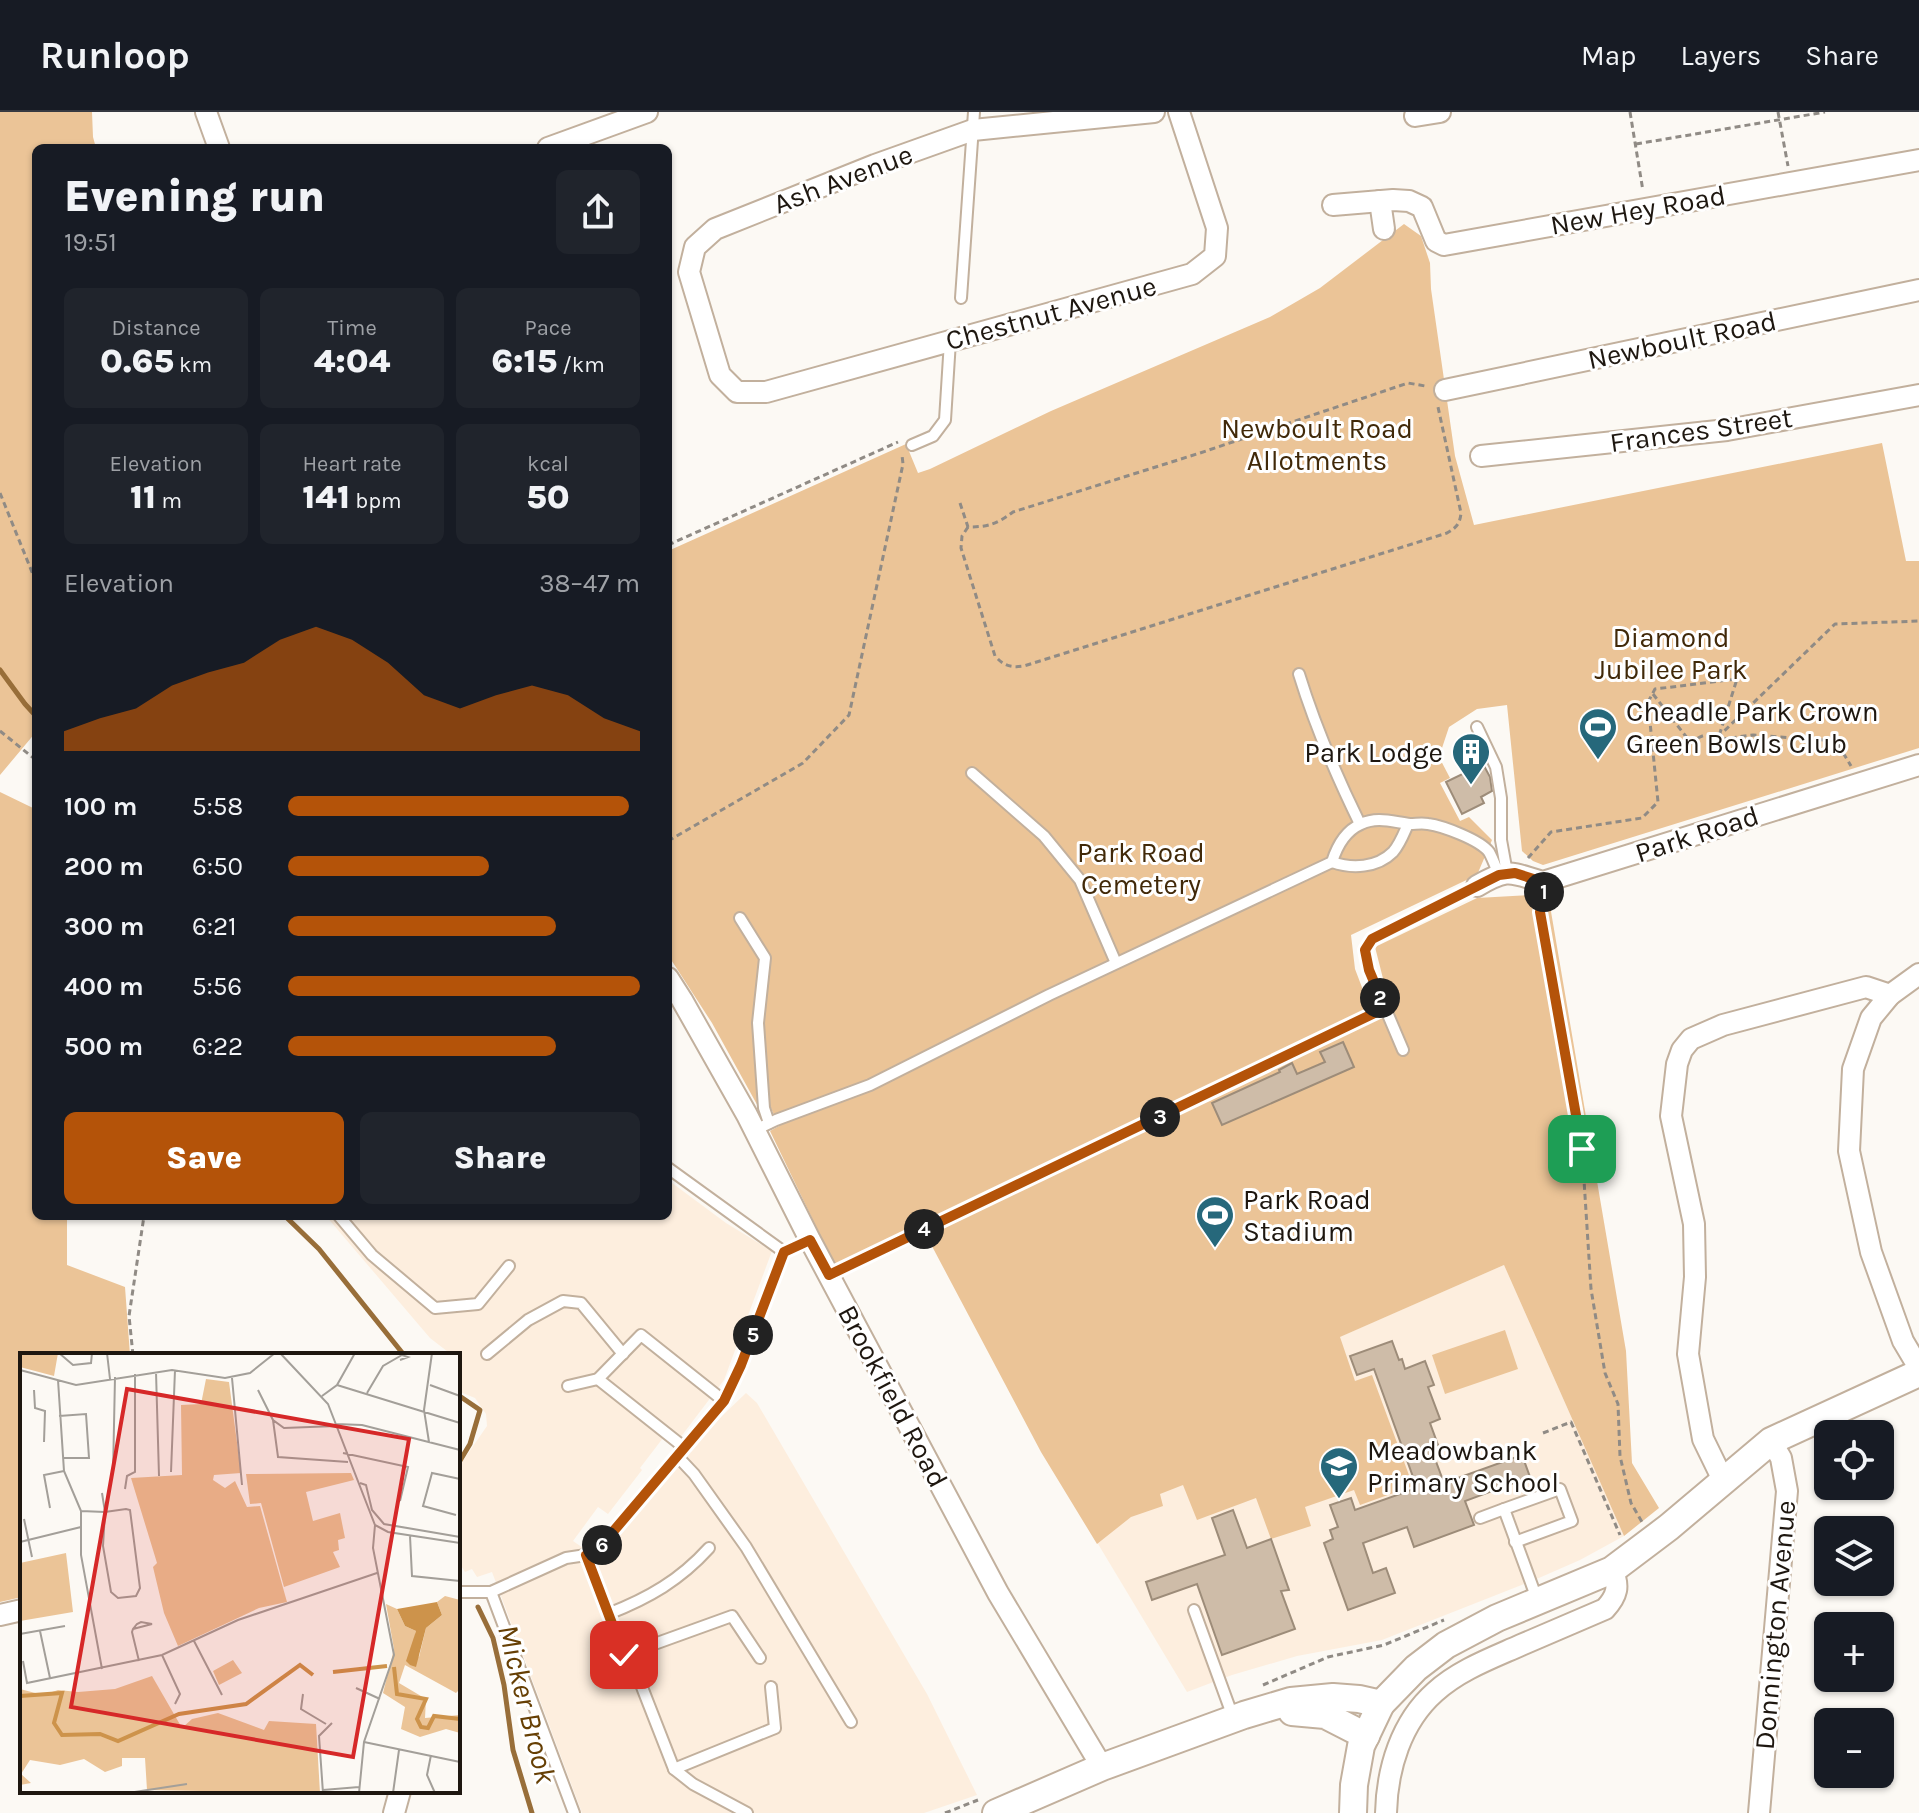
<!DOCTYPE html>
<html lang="en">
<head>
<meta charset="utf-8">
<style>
  :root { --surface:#171b24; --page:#20242c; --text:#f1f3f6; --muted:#9ea1a6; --line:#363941; --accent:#b45309 }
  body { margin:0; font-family:Karla,sans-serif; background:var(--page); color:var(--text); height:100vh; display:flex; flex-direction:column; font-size:30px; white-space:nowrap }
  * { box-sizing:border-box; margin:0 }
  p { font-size:26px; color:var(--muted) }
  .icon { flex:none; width:44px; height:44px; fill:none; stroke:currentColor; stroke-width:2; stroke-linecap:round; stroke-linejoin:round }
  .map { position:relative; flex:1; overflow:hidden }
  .sheet { position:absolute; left:32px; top:32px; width:640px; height:1076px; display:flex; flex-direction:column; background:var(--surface); border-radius:12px; box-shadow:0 2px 6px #0004 }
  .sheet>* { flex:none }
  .buttons { position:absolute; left:1814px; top:1308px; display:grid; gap:16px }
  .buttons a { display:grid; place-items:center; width:80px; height:80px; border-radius:12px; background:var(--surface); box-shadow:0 2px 6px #0004; font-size:40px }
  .pin { position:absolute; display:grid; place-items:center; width:68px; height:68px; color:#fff; margin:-34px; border-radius:16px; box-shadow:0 4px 12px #0006 }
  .km { position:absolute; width:40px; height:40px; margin:-20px; border-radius:50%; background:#222; color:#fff; font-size:22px; line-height:40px; text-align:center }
  .round { display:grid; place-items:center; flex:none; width:84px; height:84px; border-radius:12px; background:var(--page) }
  .overview { display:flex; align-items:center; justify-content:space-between; height:136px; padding:0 32px }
  h1 { font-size:44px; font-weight:800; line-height:60px }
  .stats { display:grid; grid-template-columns:repeat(3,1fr); gap:12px; height:136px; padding:8px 32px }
  .stats div { display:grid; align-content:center; border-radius:12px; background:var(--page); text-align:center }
  .stats b { font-size:34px; font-weight:800 }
  .stats small { font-size:22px; font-weight:400 }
  .stats p { font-size:22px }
  .chart { height:224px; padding:16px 32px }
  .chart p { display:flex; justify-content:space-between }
  .chart svg { width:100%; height:144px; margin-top:8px; fill:var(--accent); opacity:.7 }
  .cta { display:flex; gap:16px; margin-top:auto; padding:16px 32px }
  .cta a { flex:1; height:92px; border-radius:12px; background:var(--accent); color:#fff; font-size:32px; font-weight:800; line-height:92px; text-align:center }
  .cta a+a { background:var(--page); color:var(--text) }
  ul { padding:0 32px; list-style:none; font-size:26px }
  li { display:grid; grid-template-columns:128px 96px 1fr; align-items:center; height:60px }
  li i { height:20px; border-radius:10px; background:var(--accent) }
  header { display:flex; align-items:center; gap:48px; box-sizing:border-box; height:112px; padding:0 40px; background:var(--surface); border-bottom:2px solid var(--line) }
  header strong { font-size:38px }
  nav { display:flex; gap:44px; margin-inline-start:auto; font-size:28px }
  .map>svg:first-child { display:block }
</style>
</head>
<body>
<header>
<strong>Runloop</strong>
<nav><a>Map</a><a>Layers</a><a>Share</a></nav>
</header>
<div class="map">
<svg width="1919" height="1701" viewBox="0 0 1919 1701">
  <rect width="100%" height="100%" fill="#fcf9f4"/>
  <g fill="#fdeede">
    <polygon points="668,1068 726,1111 772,1139 724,1268 680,1326 668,1316 662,1324 663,1326 640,1356 642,1358 608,1402 598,1395 573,1429 592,1442 670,1354 746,1281 757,1291 927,1582 977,1683 924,1701 582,1701 492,1460 477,1465 472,1457 465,1460 458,1449 458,1356 487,1314 486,1302 475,1286 458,1279 458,1243 452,1243 430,1226 326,1104 668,1104"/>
    <polygon points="1504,1153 1624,1424 1580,1448 1532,1469 1382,1528 1297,1544 1232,1563 1187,1580 1050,1352"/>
  </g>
  <g fill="#ebc497">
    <polygon points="0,0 92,0 93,25 96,36 36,36 36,620 0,663"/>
    <polygon points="1404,112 1421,124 1430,151 1431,177 1455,344 1474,413 1882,331 1906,449 1919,449 1919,636 1543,753 1533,749 1522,739 1507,593 1477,597 1449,615 1439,645 1450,666 1440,671 1460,709 1469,705 1492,728 1477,763 1351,823 1355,857 1371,899 835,1154 770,1019 779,1014 770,994 760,998 712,911 668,843 668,439 906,332 918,361 930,357 1051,299 1270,205 1320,176"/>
    <polygon points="0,680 33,696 36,699 36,1104 67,1104 67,1153 125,1175 130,1243 22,1243 22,1485 0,1490"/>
    <polygon points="1548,782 1626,1239 1632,1351 1659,1396 1624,1424 1504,1153 1340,1225 1355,1269 1372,1263 1413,1374 1360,1393 1354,1378 1305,1395 1311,1414 1271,1427 1256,1386 1197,1408 1183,1373 1160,1382 1163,1394 1131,1405 1097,1432 1041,1340 925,1121 1391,898 1375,835 1477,786"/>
    <polygon points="1505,1218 1518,1257 1445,1282 1432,1243"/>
  </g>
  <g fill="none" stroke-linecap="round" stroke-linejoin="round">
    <g stroke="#986e39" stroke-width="5">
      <polyline points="0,558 25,592 36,604"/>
      <polyline points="285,1104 319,1137 404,1243"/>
      <polyline points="458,1283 480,1298 470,1332 458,1352"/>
      <polyline points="478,1495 493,1526 504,1573 513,1638 532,1701"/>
    </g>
  </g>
  <g fill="#cebca8" stroke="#9d8c79" stroke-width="2">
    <polygon points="1483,652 1490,665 1492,679 1481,685 1484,691 1462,702 1446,670"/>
    <polygon points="1343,930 1354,955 1222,1013 1212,991 1280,960 1279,958 1292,951 1297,962 1325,950 1320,940"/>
    <polygon points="1392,1229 1399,1248 1402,1247 1405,1257 1425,1249 1434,1273 1428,1275 1440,1307 1430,1311 1438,1333 1431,1336 1444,1371 1522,1343 1530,1365 1465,1389 1474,1413 1414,1435 1407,1415 1363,1431 1373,1461 1386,1456 1395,1481 1348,1498 1324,1431 1333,1427 1330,1418 1338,1415 1330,1393 1351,1386 1355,1398 1417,1376 1374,1257 1357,1263 1350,1244"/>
    <polygon points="1233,1398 1247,1436 1271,1427 1289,1478 1281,1479 1295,1517 1222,1543 1197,1472 1152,1488 1146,1470 1225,1443 1212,1406"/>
  </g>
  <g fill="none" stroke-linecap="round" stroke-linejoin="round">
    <g stroke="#c2b09d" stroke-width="14">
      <g id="service">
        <polyline points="961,186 974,0"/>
        <polyline points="912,333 933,324 945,308 950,229"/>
        <path d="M1299,562C1315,614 1336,663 1360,712"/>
        <polyline points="1477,615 1496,655 1501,686 1501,728 1507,761"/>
        <polyline points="972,661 1044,724 1080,768 1116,851"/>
        <path d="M1332,750C1352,757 1377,756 1393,740C1400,732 1404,721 1408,712"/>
        <polyline points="740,806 765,846 758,911 764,996 769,1011"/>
        <polyline points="1403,938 1369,858 1365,838 1372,827 1477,774"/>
        <path d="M755,1018L776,1008L870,973L1049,883L1332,750C1337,734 1345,719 1361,712C1377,704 1393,710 1410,712C1416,712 1422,711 1428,712C1443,714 1480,728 1489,740C1493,747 1496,756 1499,763"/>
        <polyline points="668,1056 784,1140 810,1128"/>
        <polyline points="339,1104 372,1143 435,1196 478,1192 509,1154"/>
        <polyline points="487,1242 528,1208 563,1189 581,1191 623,1242"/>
        <polyline points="598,1267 685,1336"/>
        <polyline points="568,1274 598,1267 641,1223 724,1289"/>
        <polyline points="678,1345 694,1362 746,1435 851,1610"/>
        <polyline points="1504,1397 1560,1377 1572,1409 1515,1430"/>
        <polyline points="1480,1406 1504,1397 1537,1487"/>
        <polyline points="586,1443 624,1543 640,1570 674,1657 693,1672 747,1701"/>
        <polyline points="458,1480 491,1480 566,1446 586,1443 600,1435 724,1289 741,1253 784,1140"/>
        <polyline points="491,1480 574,1701"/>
        <polyline points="1194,1498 1233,1605"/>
        <path d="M608,1502C649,1486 680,1468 709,1436"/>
        <polyline points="624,1543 732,1504 760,1546"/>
        <polyline points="674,1657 775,1616 771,1575"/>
      </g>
    </g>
    <g stroke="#c2b09d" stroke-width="24">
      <g id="minor">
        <polyline points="206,0 219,36"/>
        <polyline points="1154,0 973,18 875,53 715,117 695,135 689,160 720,263 737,280 766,280 1192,162 1215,144 1217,116 1179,0"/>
        <polyline points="1415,4 1440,0"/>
        <polyline points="548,36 647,0"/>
        <polyline points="1380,89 1384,117"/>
        <polyline points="1333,93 1393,88 1409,89 1422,95 1436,129 1444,133 1919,48"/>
        <polyline points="1445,278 1919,178"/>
        <polyline points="1481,344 1727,318 1919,283"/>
        <path d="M1477,774C1510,755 1510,761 1543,770L1919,653"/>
        <polyline points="1919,862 1890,883 1871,906 1853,957 1849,1039 1871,1140 1903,1229 1919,1256"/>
        <polyline points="668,866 682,888 747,1003 810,1128 998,1481 1102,1655"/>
        <polyline points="1723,1368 1703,1327 1688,1242 1695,1165 1694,1112 1671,1004 1677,952 1682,938 1691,927 1723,913 1866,875 1890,883"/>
        <polyline points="0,1503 22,1498"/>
        <polyline points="394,1701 400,1679"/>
        <path d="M1386,1701C1387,1657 1401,1610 1435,1580C1459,1558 1492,1546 1521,1533C1549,1521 1577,1509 1605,1497C1617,1484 1620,1474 1612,1458"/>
        <polyline points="1759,1701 1787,1379 1781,1346 1771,1329"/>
      </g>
    </g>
    <g stroke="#c2b09d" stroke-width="30">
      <g id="tertiary">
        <polyline points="1292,1600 1325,1603 1366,1624"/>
        <polyline points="996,1701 1102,1655 1244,1603 1291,1589 1333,1585 1359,1587 1381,1592"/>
        <polyline points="1353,1701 1354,1673 1361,1634 1381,1592 1416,1556 1446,1533 1497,1506 1612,1458 1669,1415 1771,1329 1919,1261"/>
      </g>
    </g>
    <g stroke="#908b85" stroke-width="3" stroke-dasharray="6 4" stroke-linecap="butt">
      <polyline points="1630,0 1643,79"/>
      <polyline points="1778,0 1788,54"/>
      <polyline points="1636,32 1825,0"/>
      <polyline points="0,381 36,470"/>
      <path d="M960,391L968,415C988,415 997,412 1013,400L1200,341L1408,271L1425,274"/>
      <path d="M968,415L962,424L961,436L995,544C1004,554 1011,556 1024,554L1447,421C1456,416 1460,412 1461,401L1438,295"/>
      <polyline points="668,433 898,330"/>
      <path d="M1653,582L1691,631C1701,623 1707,621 1719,624L1835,512L1919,509"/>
      <polyline points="0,619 36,648"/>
      <polyline points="668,729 803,651 849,603 903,352 902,343"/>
      <polyline points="1528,746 1551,720 1642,706 1658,690 1648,590 1655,577 1737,567 1719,624 1722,627 1753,623 1836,629 1851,654"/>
      <polyline points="1543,786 1540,800 1582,1037 1591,1177 1605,1261 1618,1292 1620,1344 1631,1391 1642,1410"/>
      <polyline points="846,1154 1374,902"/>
      <polyline points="133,1243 129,1204 144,1104"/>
      <polyline points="1543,1321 1571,1310 1620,1423"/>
      <polyline points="1263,1573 1328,1545 1384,1533 1444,1508"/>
      <polyline points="945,1701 978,1688"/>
    </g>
    <use href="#service" stroke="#fff" stroke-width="10"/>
    <use href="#minor" stroke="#fff" stroke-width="20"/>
    <use href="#tertiary" stroke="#fff" stroke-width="26"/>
  </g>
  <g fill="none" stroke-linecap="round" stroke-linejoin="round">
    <g stroke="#fff" stroke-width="16">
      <polyline id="route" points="624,1543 586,1443 600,1435 724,1289 741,1253 784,1140 810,1128 829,1163 1385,896 1369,858 1365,838 1372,827 1499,763 1515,761 1543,770 1544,783 1540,800 1582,1037"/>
    </g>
    <use href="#route" stroke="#b45309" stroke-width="10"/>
  </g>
  <defs>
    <g id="stadium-pin" transform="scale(2)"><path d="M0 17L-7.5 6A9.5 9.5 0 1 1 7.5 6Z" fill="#26687b" stroke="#fff"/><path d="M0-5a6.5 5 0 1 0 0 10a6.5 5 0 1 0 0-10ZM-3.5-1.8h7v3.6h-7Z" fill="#fff"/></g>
    <g id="building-pin" transform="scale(2)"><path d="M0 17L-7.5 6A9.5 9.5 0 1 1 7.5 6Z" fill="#26687b" stroke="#fff"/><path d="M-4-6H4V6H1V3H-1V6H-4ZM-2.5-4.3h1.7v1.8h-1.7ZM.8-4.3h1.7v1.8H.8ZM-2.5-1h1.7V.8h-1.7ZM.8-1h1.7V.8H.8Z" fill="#fff"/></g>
    <g id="school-pin" transform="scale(2)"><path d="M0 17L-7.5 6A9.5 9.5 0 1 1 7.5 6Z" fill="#26687b" stroke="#fff"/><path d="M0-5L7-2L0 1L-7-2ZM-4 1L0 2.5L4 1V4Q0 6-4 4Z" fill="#fff"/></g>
  </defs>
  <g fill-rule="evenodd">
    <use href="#stadium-pin" x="1598" y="615"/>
    <use href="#building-pin" x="1471" y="640"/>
    <use href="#stadium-pin" x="1215" y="1103"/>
    <use href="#school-pin" x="1339" y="1354"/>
  </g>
  <g text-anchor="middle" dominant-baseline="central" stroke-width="6" stroke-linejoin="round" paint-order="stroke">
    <g font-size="28" fill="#1e1710" stroke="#fff">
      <text transform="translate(843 67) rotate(-21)">Ash Avenue</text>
      <text transform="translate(1638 98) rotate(-10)">New Hey Road</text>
      <text transform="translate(1051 201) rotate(-15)">Chestnut Avenue</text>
      <text transform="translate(1682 228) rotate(-12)">Newboult Road</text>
      <text transform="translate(1701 318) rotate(-8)">Frances Street</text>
      <text transform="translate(1697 722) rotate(-18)">Park Road</text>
      <text transform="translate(893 1284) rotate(62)">Brookfield Road</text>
      <text transform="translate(1775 1513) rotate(-85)">Donnington Avenue</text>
    </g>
    <g font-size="28" fill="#412909" stroke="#fff">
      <text x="1317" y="316">Newboult Road<tspan x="1317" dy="32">Allotments</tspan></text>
      <text x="1671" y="525">Diamond<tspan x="1671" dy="32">Jubilee Park</tspan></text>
      <text x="1141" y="740">Park Road<tspan x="1141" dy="32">Cemetery</tspan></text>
    </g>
    <g font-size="28" fill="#1e1710" stroke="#fff" text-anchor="start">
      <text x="1626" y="599">Cheadle Park Crown<tspan x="1626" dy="32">Green Bowls Club</tspan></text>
      <text x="1443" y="640" text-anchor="end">Park Lodge</text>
      <text x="1243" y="1087">Park Road<tspan x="1243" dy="32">Stadium</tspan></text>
      <text x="1367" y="1338">Meadowbank<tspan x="1367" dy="32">Primary School</tspan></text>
    </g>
    <g font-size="30" font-style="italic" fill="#663f04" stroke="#fff">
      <text transform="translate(527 1592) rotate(76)">Micker Brook</text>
    </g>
  </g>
  <g transform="translate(20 1241)">
    <rect width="440" height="440" fill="#fcf9f4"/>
    <path d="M0,0H38L34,23L0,14ZM186,26L209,29L221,120L194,122L193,127L205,135L215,128L227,154L240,153L267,249L239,255L158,293L144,260L133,214L137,210L111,125L162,122L161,52L181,51ZM331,120L334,127L286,139L293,168L320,160L325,185L318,187L319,197L313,199L320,214L264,234L241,150L230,151L226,121ZM46,200L53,259L0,268V210ZM425,243L440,247V336L436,340L385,312L379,330L406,346L405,365L440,362V380L426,376L400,384L381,376L385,354L363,340L374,296L366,251L377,256L385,273L396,278L392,295L399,304L406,275L422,262L417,249ZM213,307L222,320L199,332L193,318ZM132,323L162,375L172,366L198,360L244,377L249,368L296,371L300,440L127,437L125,405H102V413L85,419L64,406L40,412L10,407L1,421L11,430L0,432V336L23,342L38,337L58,339L95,336Z" fill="#ebc497"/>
    <path d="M417,249L422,262L406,275L396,314L390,312L386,308L396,278L385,273L377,256Z" fill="#cd934b"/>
    <path fill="none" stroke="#cd934b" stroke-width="4" d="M374,314L377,341L406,346L397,366L401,374L408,375L414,363L440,366M313,319L367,313M0,343L42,340L34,370L42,382L80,381L98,388L159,361L226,351L280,312L293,322"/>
    <path fill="none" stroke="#a39f99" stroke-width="2" d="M39,0L53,12L71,10L72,0M87,0L90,26M260,0L308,51L355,172L368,179L440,190M0,17L56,32L152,17L205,25L230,20L255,0M136,19L139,123M212,25L222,132M38,27L44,118L61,158V202L82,316M317,32L440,70M410,32L440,43M14,37L15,55L25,58L24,89M238,37L253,67L264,75L316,73M347,40L363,13L382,2L388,4L380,7M302,43L317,32L335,0M39,63L66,61L69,105H43M253,67L258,104L328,109M316,71L342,72L440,97M409,89L404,57L412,0M323,100L388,114L380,148M151,119L155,17M93,120L95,24M340,130L346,132L352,157L364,171L440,184M105,136L107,123L115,119V21M30,155L24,122L44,118M61,158L85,159L106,156L110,157L120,235L116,243L98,245L91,239L83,193L85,159L82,140M436,162L403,153L412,120L440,126M4,166L12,204M390,183L392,223L440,228M0,189L61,174M113,276L132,271L121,269L117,271L113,276L112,279L119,308M20,278L30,325M0,281L45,273M174,288L202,342M142,302L160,341L155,351M3,308L7,330L142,302L218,267L357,220M336,335L360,346M283,341L281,356L306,371M344,389L440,409M411,402L407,422L415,440M303,437L339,434M108,440L167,431M303,440L299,383L312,370M339,440L344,389L374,302L353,195L355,172M373,440L379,397"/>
    <path fill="#d62828" fill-opacity="0.15" stroke="#d62828" stroke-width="4" d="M107,36L389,86L333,404L51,354Z"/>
    <rect width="440" height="440" fill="none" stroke="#1e1710" stroke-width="4"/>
  </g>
</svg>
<div class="buttons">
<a><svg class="icon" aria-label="locate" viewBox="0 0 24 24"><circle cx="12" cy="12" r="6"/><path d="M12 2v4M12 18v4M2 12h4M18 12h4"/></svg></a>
<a><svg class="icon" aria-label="layers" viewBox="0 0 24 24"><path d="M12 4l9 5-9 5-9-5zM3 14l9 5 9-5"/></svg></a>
<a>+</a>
<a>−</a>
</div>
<div class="pin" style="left:1582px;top:1037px;background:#1e9e55"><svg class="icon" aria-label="arrive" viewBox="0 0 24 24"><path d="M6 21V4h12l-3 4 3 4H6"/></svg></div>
<div class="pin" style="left:624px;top:1543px;background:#d93025"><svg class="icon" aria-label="check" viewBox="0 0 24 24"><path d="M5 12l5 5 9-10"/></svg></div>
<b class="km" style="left:1544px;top:780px">1</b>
<b class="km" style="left:1380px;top:886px">2</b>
<b class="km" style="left:1160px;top:1005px">3</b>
<b class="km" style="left:924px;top:1117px">4</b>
<b class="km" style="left:753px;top:1223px">5</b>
<b class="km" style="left:602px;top:1433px">6</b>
<section class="sheet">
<div class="overview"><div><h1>Evening run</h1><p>19:51</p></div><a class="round"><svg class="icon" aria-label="share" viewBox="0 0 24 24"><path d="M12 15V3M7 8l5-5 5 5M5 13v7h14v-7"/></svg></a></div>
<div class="stats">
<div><p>Distance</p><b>0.65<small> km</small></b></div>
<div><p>Time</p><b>4:04</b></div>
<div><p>Pace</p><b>6:15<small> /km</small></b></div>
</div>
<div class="stats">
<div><p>Elevation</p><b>11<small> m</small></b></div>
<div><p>Heart rate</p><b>141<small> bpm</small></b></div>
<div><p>kcal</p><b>50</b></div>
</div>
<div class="chart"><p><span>Elevation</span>38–47 m</p>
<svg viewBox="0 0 160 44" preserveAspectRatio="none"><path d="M0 44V38L10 34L20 31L30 24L40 20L50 17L60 10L70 6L80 10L90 17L100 27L110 31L120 27L130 24L140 27L150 34L160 38V44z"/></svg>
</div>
<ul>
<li><b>100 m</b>5:58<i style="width:97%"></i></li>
<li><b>200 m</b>6:50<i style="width:57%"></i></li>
<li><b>300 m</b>6:21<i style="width:76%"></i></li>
<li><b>400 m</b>5:56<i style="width:100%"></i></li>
<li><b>500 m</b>6:22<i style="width:76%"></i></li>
</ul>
<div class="cta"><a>Save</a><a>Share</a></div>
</section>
</div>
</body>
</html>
